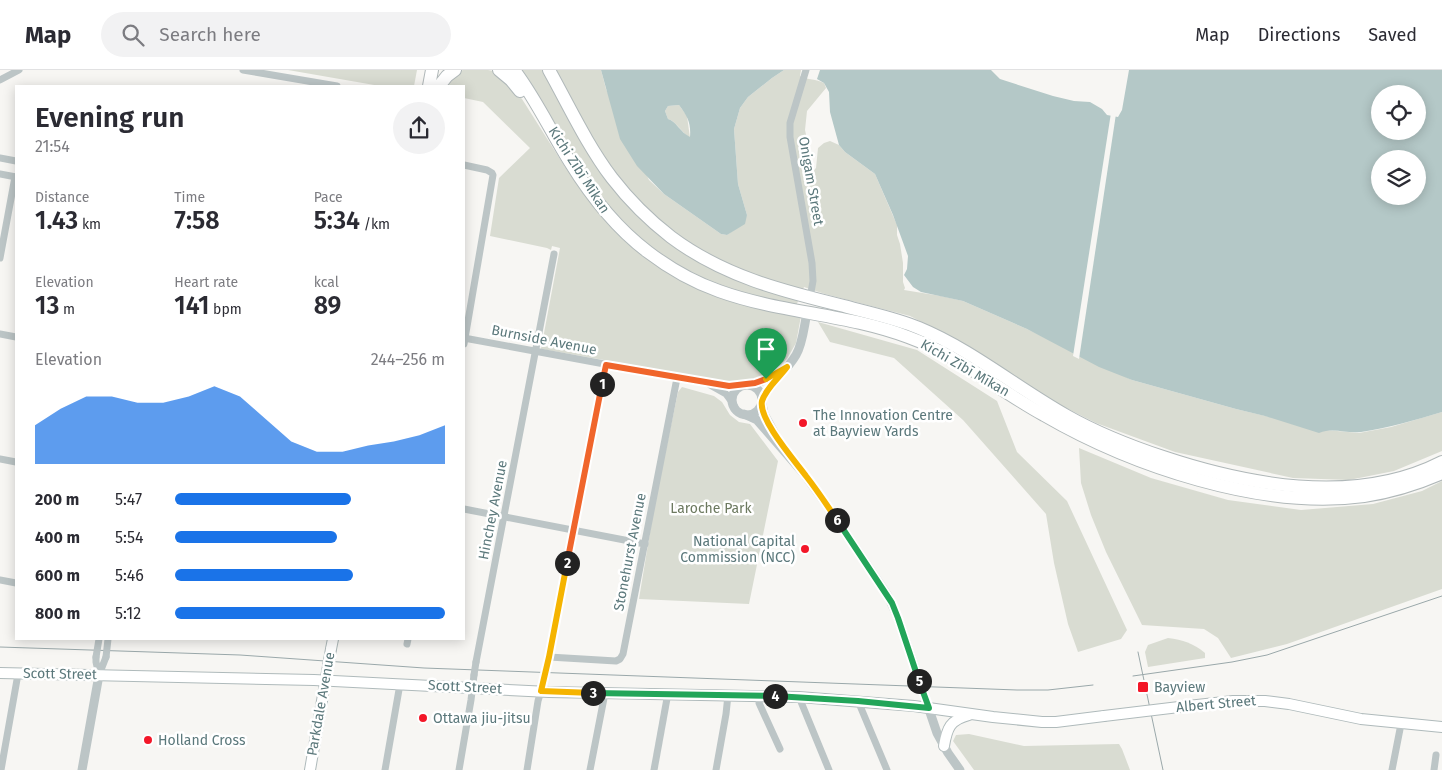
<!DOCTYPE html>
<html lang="en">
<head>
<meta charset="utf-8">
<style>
  :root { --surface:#fff; --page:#f2f2f3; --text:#2b2b33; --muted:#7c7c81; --line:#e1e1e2; --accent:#1a73e8 }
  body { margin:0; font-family:"Fira Sans",sans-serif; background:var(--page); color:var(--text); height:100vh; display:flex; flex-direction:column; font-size:19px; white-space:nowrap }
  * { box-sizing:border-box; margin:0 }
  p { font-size:16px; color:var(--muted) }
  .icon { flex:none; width:28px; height:28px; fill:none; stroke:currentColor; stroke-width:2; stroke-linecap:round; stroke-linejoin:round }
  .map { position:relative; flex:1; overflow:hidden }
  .side { position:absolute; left:15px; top:15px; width:450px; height:555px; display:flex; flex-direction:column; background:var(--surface); border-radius:0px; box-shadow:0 2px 12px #0003 }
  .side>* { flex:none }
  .buttons { position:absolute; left:1371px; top:15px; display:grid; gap:10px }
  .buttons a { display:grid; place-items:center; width:55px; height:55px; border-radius:50%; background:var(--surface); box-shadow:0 2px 12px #0003; font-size:25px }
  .pin { position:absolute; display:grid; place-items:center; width:42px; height:42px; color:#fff; margin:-51px -21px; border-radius:50% 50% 50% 0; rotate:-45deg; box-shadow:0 0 5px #0007 }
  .pin .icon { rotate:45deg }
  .km { position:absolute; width:25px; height:25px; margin:-12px; border-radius:50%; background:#222; color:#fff; font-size:14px; line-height:25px; text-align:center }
  .round { display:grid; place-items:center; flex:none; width:52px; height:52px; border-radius:26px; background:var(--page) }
  .headline { display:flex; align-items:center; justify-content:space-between; height:85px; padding:0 20px }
  h1 { font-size:28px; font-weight:600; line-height:38px }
  .stats { display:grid; grid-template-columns:repeat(3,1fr); gap:8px; height:85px; padding:5px 20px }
  .stats div { display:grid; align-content:center }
  .stats b { font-size:25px; font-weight:600 }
  .stats small { font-size:14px; font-weight:400 }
  .stats p { font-size:14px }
  .chart { height:140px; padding:10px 20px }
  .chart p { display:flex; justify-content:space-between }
  .chart svg { width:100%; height:90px; margin-top:5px; fill:var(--accent); opacity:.7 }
  ul { padding:0 20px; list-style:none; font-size:16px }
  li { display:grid; grid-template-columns:80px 60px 1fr; align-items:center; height:38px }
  li i { height:12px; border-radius:6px; background:var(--accent) }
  header { display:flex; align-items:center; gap:30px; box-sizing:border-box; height:70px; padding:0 25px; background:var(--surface); border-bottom:1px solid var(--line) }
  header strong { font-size:24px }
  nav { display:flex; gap:28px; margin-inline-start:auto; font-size:18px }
  .search { width:350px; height:45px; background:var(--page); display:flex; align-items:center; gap:12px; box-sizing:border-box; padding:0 18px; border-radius:28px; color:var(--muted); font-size:19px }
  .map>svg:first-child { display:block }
</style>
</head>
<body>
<header>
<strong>Map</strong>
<div class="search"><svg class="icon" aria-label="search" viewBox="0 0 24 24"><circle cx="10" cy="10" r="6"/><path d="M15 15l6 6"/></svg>Search here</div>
<nav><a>Map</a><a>Directions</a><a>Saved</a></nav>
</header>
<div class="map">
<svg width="1442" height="700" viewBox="0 0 1442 700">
  <rect width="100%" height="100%" fill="#f7f6f3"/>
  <g fill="#d9dcd2">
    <polygon points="288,0 417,0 414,16 380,16"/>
    <polygon points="463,0 488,0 493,1 506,10 522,29 565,97 587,127 657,195 801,246 796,273 787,289 772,302 763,308 735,313 541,279 560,178 552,176 551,180 547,178 490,166 499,108 530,78 483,32 464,28 464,16 443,16 457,3"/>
    <path d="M511,0H601L606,19L649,110L664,124L721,164L727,165L741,155L747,145L738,114L734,59L740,38L748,27L772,8L784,0H801L800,6C808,10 816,9 824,13L826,18L807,41L805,60L814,100L816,98L818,78L824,73L830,71L839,75L845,82L875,104L897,155V165L900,174L903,193V212L905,218L904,220L941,226L963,231L1027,259L1132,310L1236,339L1326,360L1359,363L1391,357L1442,342V381L1394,401L1349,410L1293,408L1175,382L1096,353L1058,334L966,275L910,246L825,224L804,217L796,236L720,217L671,192L629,160L598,125L581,95L525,8Z"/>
    <path d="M679,35L687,46L690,68C682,63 675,50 668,49L665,41L668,36Z"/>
    <polygon points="818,252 917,280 997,331 1017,382 1067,431 1127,560 1121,569 1078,582 1068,554 1054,493 1046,444 963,350 894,288 830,272"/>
    <polygon points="682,317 714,326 722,332 730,345 739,352 750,354 778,391 749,534 639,529 655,432 678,322"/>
    <polygon points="1079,378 1151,408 1228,430 1301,440 1373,434 1422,421 1442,411 1442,519 1287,574 1231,588 1218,568 1204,559 1142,555 1106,482 1091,445 1081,413"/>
    <path d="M1168,568C1183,570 1193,573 1205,583V588L1148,597L1145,582L1148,575Z"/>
    <polygon points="969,664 1024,676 1119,674 1122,679 1130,700 974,700 953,671 956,665"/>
  </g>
  <g fill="#b4c8c7" fill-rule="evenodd">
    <path d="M601,0H784L772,8L748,27L740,38L734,59L738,114L747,145L745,154L727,165L721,164L664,124L637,96L620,69ZM679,35C688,47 691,53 690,67C681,63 675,50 668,49L665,41L668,36Z"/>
    <path d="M820,0H991L1000,9L1053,26L1074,31L1090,32L1102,39L1107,45L1118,47L1122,40L1129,0H1442V342C1415,350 1389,358 1361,362C1346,364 1334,357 1319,363L1265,346L1236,339L1132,310L1099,297L1027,259L963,231L921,222L913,217L904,205L907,199L908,186L893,145L875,104L845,82L839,75L830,42L829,22L824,13L817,9ZM1380,24H1418V61H1380ZM1380,89H1418V126H1380Z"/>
  </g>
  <polygon fill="#f7f6f3" points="1111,43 1116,44 1079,289 1073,286"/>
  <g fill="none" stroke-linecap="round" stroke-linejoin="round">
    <g stroke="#afbabb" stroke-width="12">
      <g id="secondary">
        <polyline points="331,579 333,569"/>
        <polyline points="0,603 314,610 549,622 799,627 914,636 993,647 1042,652 1056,652 1104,646"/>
        <polyline points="1179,637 1233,631 1265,631 1289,634 1361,649 1442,657"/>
        <path d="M944,676C947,658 950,650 969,645"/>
        <polyline points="310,700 328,596"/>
      </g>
    </g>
    <g stroke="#b0b8b9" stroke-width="14">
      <g id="trunk">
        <polyline points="499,0 511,10 520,21"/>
        <path d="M514,0C536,29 551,62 570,92C591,126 616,158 648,182C669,198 693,212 719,221C780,243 847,244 908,267C958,285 998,320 1044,345C1132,396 1262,440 1364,426C1391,422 1417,414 1442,403"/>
        <path d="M549,0C569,36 587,75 612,108C629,130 649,150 671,167C723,206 782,221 844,236C869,243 895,248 919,258C972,280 1017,318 1067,346C1097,363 1130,376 1163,387C1250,416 1356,436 1442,392"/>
        <polyline points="429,16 432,0"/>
        <polyline points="439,16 447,6 455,0"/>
      </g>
    </g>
    <g stroke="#bcc5c6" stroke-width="7">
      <polyline points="243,0 337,16"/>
      <polyline points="806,0 790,53 790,67 812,193 813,211 810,228"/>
      <polyline points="0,10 19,0"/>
      <polyline points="0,88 16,91"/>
      <polyline points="464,95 487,100 492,103 493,105 464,274"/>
      <polyline points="0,104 16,107"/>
      <polyline points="0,188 15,107"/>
      <polyline points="0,264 16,267"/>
      <polyline points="464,268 707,313 733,317 743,315"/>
      <polyline points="710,315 726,324 734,335"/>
      <polyline points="0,389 16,392"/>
      <polyline points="464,439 645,474"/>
      <polyline points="0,510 16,513"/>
      <polyline points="407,574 408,569"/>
      <polyline points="96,587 96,592 99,605"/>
      <polyline points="549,587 616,591 620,589 623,584 677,308"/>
      <polyline points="548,591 606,295"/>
      <polyline points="476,592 554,184"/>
      <polyline points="99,605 106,587"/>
      <polyline points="760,626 759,633 780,679"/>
      <polyline points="799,627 829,700"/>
      <polyline points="858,631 887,700"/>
      <polyline points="1,700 18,604"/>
      <polyline points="385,700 400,614"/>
      <polyline points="459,700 471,630 474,605"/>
      <polyline points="527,700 538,631 545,607"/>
      <polyline points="590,700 605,623"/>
      <polyline points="654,700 668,623"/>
      <polyline points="716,700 726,644 728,625"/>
      <polyline points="1392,700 1401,654"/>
      <polyline points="1434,700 1436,685"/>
    </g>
    <g stroke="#bcc5c6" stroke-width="9">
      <polyline points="749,314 762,311 784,298"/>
      <circle cx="747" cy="330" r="15"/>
      <path d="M762,330C770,313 786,302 796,285C803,273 804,256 807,243"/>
      <polyline points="762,334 764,344 777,368"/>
      <polyline points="744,344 757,350 805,405 829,438 888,526 898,548 937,663 948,683 960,700"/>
      <polyline points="82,700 99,605"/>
    </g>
    <use href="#secondary" stroke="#fff" stroke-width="10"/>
    <use href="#trunk" stroke="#fff" stroke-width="12"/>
    <g stroke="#9aa8aa" stroke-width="1">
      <polyline points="0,577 240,585 424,598 1017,620 1048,620 1093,615"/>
      <polyline points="1138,582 1163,700"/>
      <polyline points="1133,606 1232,592 1267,585 1442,526"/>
    </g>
    <g stroke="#afbabb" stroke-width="12" stroke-linecap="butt">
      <g id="secondary-bridge">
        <polyline points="328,596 331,579"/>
        <polyline points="1104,646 1179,637"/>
      </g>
    </g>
    <g stroke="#bcc5c6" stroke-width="7">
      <polyline points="96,587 99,569"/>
      <polyline points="106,587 108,569"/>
      <polyline points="474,605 476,592"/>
      <polyline points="545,607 547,595"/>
    </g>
    <use href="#secondary-bridge" stroke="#fff" stroke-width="10"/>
  </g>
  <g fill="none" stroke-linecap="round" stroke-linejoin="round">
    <g stroke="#fff" stroke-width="10">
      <polyline id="split-1" points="602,314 606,295 729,316 755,313 766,309"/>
    </g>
    <g stroke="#fff" stroke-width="10">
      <polyline id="split-2" points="567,493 602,314"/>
    </g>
    <g stroke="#fff" stroke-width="10">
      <polyline id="split-3" points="567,493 549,587 541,621 593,623"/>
    </g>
    <g stroke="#fff" stroke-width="10">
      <polyline id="split-4" points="593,623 775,626"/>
    </g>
    <g stroke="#fff" stroke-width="10">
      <polyline id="split-5" points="775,626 858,631 929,638 919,611"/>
    </g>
    <g stroke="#fff" stroke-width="10">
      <polyline id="split-6" points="837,450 892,533 898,548 919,611"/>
    </g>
    <g stroke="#fff" stroke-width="10">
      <path id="split-7" d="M766,309L787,297C779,308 766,318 762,331C758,349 795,391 806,406C817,420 827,435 837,450"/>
    </g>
    <use href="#split-1" stroke="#f0652b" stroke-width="6"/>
    <use href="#split-2" stroke="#f0652b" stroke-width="6"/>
    <use href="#split-3" stroke="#f5b400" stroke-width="6"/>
    <use href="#split-4" stroke="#22a559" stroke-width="6"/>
    <use href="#split-5" stroke="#22a559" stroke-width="6"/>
    <use href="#split-6" stroke="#22a559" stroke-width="6"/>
    <use href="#split-7" stroke="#f5b400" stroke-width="6"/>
  </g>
  <g fill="#f31728" stroke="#fff" stroke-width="2">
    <circle cx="803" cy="353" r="5"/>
    <circle cx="805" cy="479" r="5"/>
    <rect x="1137" y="611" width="12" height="12" rx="2.5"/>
    <circle cx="423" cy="648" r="5"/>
    <circle cx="148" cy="670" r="5"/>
  </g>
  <g text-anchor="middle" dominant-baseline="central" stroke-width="5" stroke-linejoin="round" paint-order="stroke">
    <g font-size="14" fill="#5b787b" stroke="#fff">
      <text transform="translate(579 100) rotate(57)">Kichi Zībī Mīkan</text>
      <text transform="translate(811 111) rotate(80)">Onigam Street</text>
      <text transform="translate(544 270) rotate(11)">Burnside Avenue</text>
      <text transform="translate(965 298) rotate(30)">Kichi Zībī Mīkan</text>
      <text transform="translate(493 440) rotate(-79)">Hinchey Avenue</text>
      <text transform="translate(630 482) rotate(-79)">Stonehurst Avenue</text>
      <text transform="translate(60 604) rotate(1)">Scott Street</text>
      <text transform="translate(465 617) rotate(3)">Scott Street</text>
      <text transform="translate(321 634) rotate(-80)">Parkdale Avenue</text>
      <text transform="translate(1216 634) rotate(-5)">Albert Street</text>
    </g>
    <g font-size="14" fill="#5b787b" stroke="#fff" text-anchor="start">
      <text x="813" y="345">The Innovation Centre<tspan x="813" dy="16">at Bayview Yards</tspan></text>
      <text x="795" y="471" text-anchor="end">National Capital<tspan x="795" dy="16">Commission (NCC)</tspan></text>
      <text x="1154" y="617">Bayview</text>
      <text x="433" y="648">Ottawa jiu-jitsu</text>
      <text x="158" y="670">Holland Cross</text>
    </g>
    <g font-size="14" fill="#6c795f" stroke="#fff">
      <text x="711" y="438">Laroche Park</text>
    </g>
  </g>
</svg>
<div class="buttons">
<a><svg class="icon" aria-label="locate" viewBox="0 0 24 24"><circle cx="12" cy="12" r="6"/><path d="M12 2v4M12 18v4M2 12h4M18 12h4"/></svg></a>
<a><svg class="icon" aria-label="layers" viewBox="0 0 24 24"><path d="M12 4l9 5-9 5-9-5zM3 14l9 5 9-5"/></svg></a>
</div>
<div class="pin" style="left:766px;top:309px;background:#1e9e55"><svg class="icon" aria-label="arrive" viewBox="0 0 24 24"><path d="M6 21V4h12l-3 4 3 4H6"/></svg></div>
<b class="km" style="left:602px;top:314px">1</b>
<b class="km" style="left:567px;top:493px">2</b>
<b class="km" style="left:593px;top:623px">3</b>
<b class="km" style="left:775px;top:626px">4</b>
<b class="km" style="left:919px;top:611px">5</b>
<b class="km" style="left:837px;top:450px">6</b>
<section class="side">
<div class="headline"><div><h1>Evening run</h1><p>21:54</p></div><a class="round"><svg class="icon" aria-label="share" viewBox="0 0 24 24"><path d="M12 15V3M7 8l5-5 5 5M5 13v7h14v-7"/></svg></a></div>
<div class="stats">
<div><p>Distance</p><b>1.43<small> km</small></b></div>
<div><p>Time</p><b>7:58</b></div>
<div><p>Pace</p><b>5:34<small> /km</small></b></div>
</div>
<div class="stats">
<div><p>Elevation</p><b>13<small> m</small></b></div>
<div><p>Heart rate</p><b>141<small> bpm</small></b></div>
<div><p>kcal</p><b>89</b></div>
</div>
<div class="chart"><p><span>Elevation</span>244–256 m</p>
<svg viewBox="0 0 160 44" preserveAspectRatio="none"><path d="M0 44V25L10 17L20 11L30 11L40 14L50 14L60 11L70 6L80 11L90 22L100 33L110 38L120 38L130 35L140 33L150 30L160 25V44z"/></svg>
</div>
<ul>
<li><b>200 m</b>5:47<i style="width:65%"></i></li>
<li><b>400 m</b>5:54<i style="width:60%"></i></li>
<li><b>600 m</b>5:46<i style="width:66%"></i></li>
<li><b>800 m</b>5:12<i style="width:100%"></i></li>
</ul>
</section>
</div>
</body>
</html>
